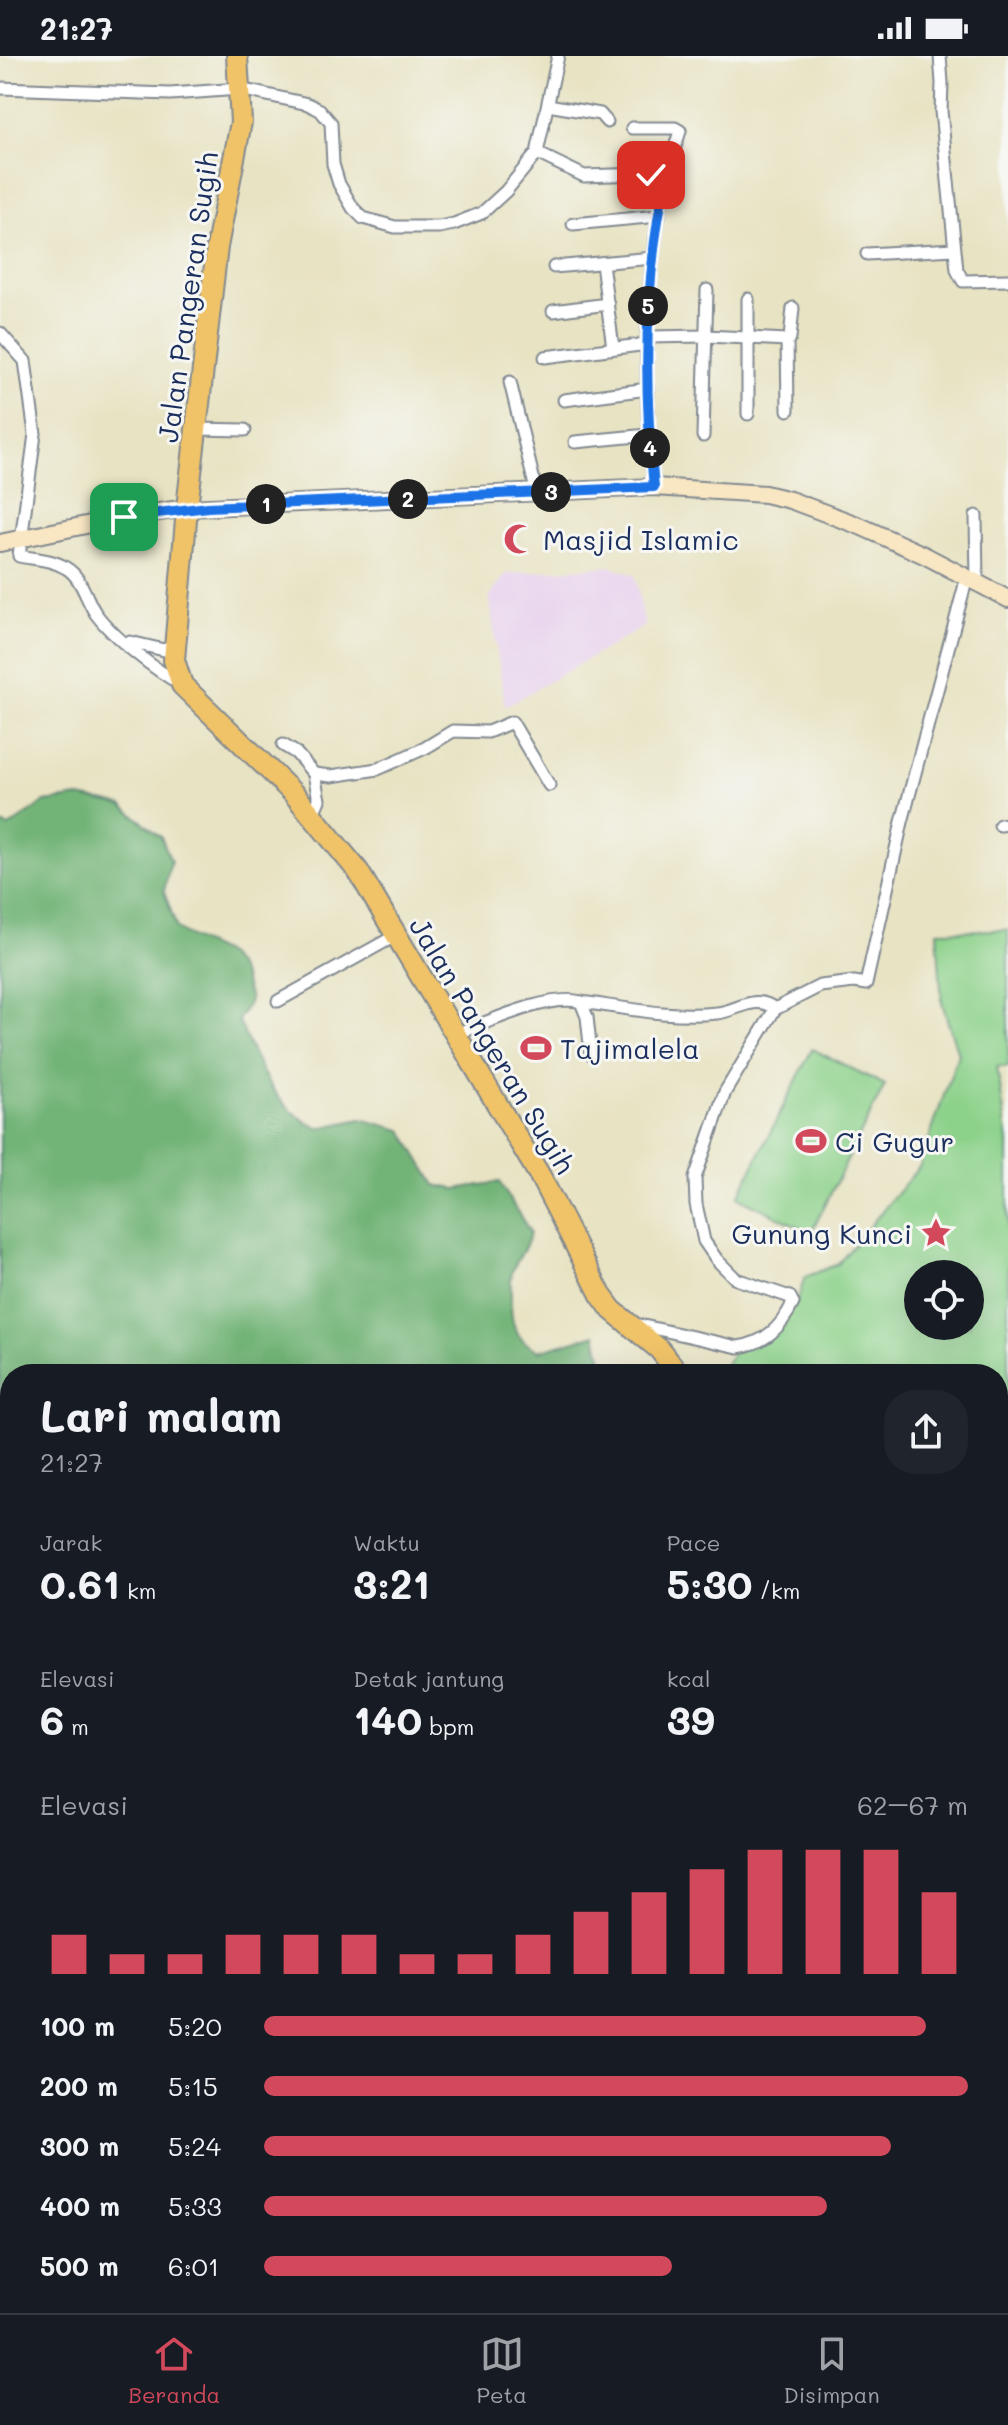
<!DOCTYPE html>
<html lang="id">
<head>
<meta charset="utf-8">
<style>
  :root { --surface:#171b24; --page:#20242c; --text:#f1f3f6; --muted:#9ea1a6; --line:#363941; --accent:#d1495b }
  body { margin:0; font-family:Mali,sans-serif; background:var(--page); color:var(--text); height:100vh; display:flex; flex-direction:column; font-size:30px; white-space:nowrap }
  * { box-sizing:border-box; margin:0 }
  p { font-size:26px; color:var(--muted) }
  .icon { flex:none; width:44px; height:44px; fill:none; stroke:currentColor; stroke-width:2; stroke-linecap:round; stroke-linejoin:round }
  .map { position:relative; flex:1; overflow:hidden }
  .drawer { position:absolute; left:0px; top:1308px; width:1008px; height:950px; display:flex; flex-direction:column; background:var(--surface); border-radius:32px 32px 0 0; box-shadow:0 8px 32px #0002 }
  .drawer>* { flex:none }
  .buttons { position:absolute; left:904px; top:1204px; display:grid; gap:16px }
  .buttons a { display:grid; place-items:center; width:80px; height:80px; border-radius:50%; background:var(--surface); box-shadow:0 8px 32px #0002; font-size:40px }
  .pin { position:absolute; display:grid; place-items:center; width:68px; height:68px; color:#fff; margin:-34px; border-radius:16px; box-shadow:0 4px 12px #0006 }
  .km { position:absolute; width:40px; height:40px; margin:-20px; border-radius:50%; background:#222; color:#fff; font-size:22px; line-height:40px; text-align:center }
  .round { display:grid; place-items:center; flex:none; width:84px; height:84px; border-radius:32px; background:var(--page) }
  .head { display:flex; align-items:center; justify-content:space-between; height:136px; padding:0 40px }
  h1 { font-size:44px; font-weight:800; line-height:60px }
  .metrics { display:grid; grid-template-columns:repeat(3,1fr); gap:12px; height:136px; padding:8px 40px }
  .metrics div { display:grid; align-content:center }
  .metrics b { font-size:40px; font-weight:800 }
  .metrics small { font-size:22px; font-weight:400 }
  .metrics p { font-size:22px }
  .chart { height:224px; padding:16px 40px }
  .chart p { display:flex; justify-content:space-between }
  .chart svg { width:100%; height:144px; margin-top:8px; stroke:var(--accent); stroke-width:6 }
  ul { padding:0 40px; list-style:none; font-size:26px }
  li { display:grid; grid-template-columns:128px 96px 1fr; align-items:center; height:60px }
  li i { height:20px; border-radius:10px; background:var(--accent) }
  .status { display:flex; justify-content:space-between; align-items:center; height:56px; padding:0 40px; background:var(--surface); direction:ltr }
  .status svg { height:22px; fill:currentColor }
  .tab-bar { display:flex; justify-content:space-around; align-items:center; height:112px; border-top:2px solid var(--line); background:var(--surface); font-size:22px; color:var(--muted) }
  .tab-bar a { display:grid; justify-items:center; gap:4px }
  .tab-bar .current { color:var(--accent) }
  .map>svg:first-child { display:block }
</style>
</head>
<body>
<div class="status"><b>21:27</b><svg viewBox="0 0 49 12"><path d="M0 12V9h3v3zM5 12V6h3v6zM10 12V3h3v9zM15 12V0h3v12zM26 1h20v11H26zM47 4h2v5h-2z"/></svg></div>
<div class="map">
<svg width="1008" height="2257" viewBox="0 0 1008 2257">
  <rect width="100%" height="100%" fill="#f6f6f2"/>
  <filter id="ink" filterUnits="userSpaceOnUse"><feTurbulence type="fractalNoise" baseFrequency=".0125" numOctaves="2"/><feDisplacementMap in="SourceGraphic" scale="16" xChannelSelector="R" yChannelSelector="G"/><feConvolveMatrix kernelMatrix="1 2 1 2 8 2 1 2 1" color-interpolation-filters="sRGB"/></filter>
  <filter id="wash" filterUnits="userSpaceOnUse"><feTurbulence type="fractalNoise" baseFrequency=".006" numOctaves="4" result="noise"/><feDisplacementMap in="SourceGraphic" scale="32" xChannelSelector="R" yChannelSelector="G"/><feGaussianBlur stdDeviation="1.8" result="paint"/><feColorMatrix in="noise" values="0 0 0 0 0 0 0 0 0 0 0 0 0 0 0 0 0 1.4 0 .05"/><feComposite in="paint" operator="in"/></filter>
  <g filter="url(#wash)">
    <rect width="100%" height="100%" fill="#e8e3c3"/>
    <polygon fill="#e8d2ee" points="610,510 635,519 645,570 505,651 489,541 506,518"/>
    <g fill="#8dd28b" stroke="#548074" stroke-width="2" fill-rule="evenodd">
      <path d="M1008,874V1011L997,1010L1008,1085V1358L998,1368V1318H719L738,1290L777,1269L796,1248L805,1221L838,1208L920,1110L958,998L942,947L937,875ZM918,1218H970V1270H918Z"/>
      <polygon points="812,993 885,1029 811,1177 738,1141"/>
    </g>
    <path fill="#72b477" stroke="#46726a" stroke-width="2" d="M79,741L122,749L161,781L171,805L164,835L177,873C216,900 236,886 250,944L238,964C257,1005 273,1054 319,1072L361,1063L402,1074L435,1129L456,1133L499,1126L530,1176C528,1191 520,1198 514,1211C510,1218 511,1228 511,1236C510,1265 512,1282 539,1295L596,1278L605,1318H10V2248H52L55,2257H0V768L9,771L45,746Z"/>
  </g>
  <g filter="url(#ink)">
    <g fill="none" stroke-linecap="round" stroke-linejoin="round">
      <g stroke="#828990" stroke-width="15">
        <g id="minor">
          <polyline points="940,0 942,27 941,55 957,214 963,225 1008,224"/>
          <polyline points="0,32 170,38 240,33 308,48 320,54 331,67 333,108 339,128 353,152 363,162 395,171 439,171 454,168 482,157 506,135 537,97 558,0"/>
          <polyline points="548,49 600,58 607,66"/>
          <path d="M632,72H675L680,75C643,189 641,313 654,431"/>
          <polyline points="537,97 584,120 667,117"/>
          <polyline points="573,168 659,160"/>
          <polyline points="867,198 954,193"/>
          <polyline points="602,207 613,292"/>
          <polyline points="554,211 653,202"/>
          <polyline points="748,243 748,358"/>
          <polyline points="553,255 608,248"/>
          <path d="M0,277L25,305L35,378L19,500C34,503 52,503 66,512C82,521 86,544 96,558C113,581 156,615 181,628"/>
          <polyline points="648,281 706,280 787,284 790,282 793,252"/>
          <polyline points="787,284 788,354"/>
          <polyline points="545,301 648,288"/>
          <polyline points="510,326 537,438"/>
          <polyline points="564,344 648,333"/>
          <polyline points="197,373 245,374"/>
          <polyline points="703,380 707,234"/>
          <polyline points="575,386 648,379"/>
          <polyline points="976,460 977,526"/>
          <polyline points="130,586 164,594 175,589"/>
          <polyline points="283,689 296,697 314,718"/>
          <polyline points="313,758 319,744 314,718 331,720 378,713 425,692 453,675 488,676 512,666 549,729"/>
          <polyline points="1000,769 1008,768"/>
          <polyline points="278,945 395,880"/>
          <path d="M581,946C625,952 672,962 717,957C738,955 755,937 775,953"/>
          <path d="M456,978C487,967 549,937 581,946L587,961L591,998"/>
          <path d="M635,1268L738,1291C766,1287 781,1271 793,1247L790,1241L736,1223L717,1204L704,1185L696,1148L695,1122L725,1036L775,953L820,930L854,926L866,928L902,766L967,521"/>
          <polyline points="998,1641 1008,1640"/>
          <polyline points="998,1678 1008,1678"/>
          <polyline points="998,1887 1008,1886"/>
          <polyline points="998,2078 1008,2145"/>
          <polyline points="998,2157 1008,2156"/>
          <polyline points="223,2248 226,2252 232,2248"/>
          <polyline points="299,2248 303,2257"/>
          <polyline points="500,2248 502,2257"/>
          <polyline points="518,2257 560,2248"/>
          <polyline points="897,2257 898,2248"/>
        </g>
      </g>
      <g stroke="#828990" stroke-width="18">
        <g id="tertiary">
          <polyline points="998,1418 1008,1417"/>
          <polyline points="998,1818 1008,1817"/>
          <polyline points="854,2248 889,2257"/>
        </g>
      </g>
      <g stroke="#828990" stroke-width="20">
        <g id="secondary">
          <polyline points="0,487 124,461 187,452 654,431 765,438 790,444 860,470 924,499 1008,543"/>
          <polyline points="998,2035 1008,2033"/>
        </g>
      </g>
      <g stroke="#828990" stroke-width="24">
        <g id="trunk">
          <polyline points="237,0 241,66 217,191 187,452 174,604 182,629 295,739 358,815 540,1120 601,1239 612,1254 659,1293 679,1318"/>
          <polyline points="349,2257 364,2248"/>
        </g>
      </g>
      <use href="#minor" stroke="#fff" stroke-width="11"/>
      <use href="#tertiary" stroke="#fff" stroke-width="14"/>
      <use href="#secondary" stroke="#f9e7c3" stroke-width="16"/>
      <use href="#trunk" stroke="#f0c369" stroke-width="20"/>
    </g>
  </g>
  <g fill="none" stroke-linecap="round" stroke-linejoin="round" filter="url(#ink)">
    <g stroke="#fff" stroke-width="16">
      <path id="route" d="M124,461L208,451L654,431C643,327 644,220 667,117L651,119"/>
    </g>
    <use href="#route" stroke="#1a73e8" stroke-width="10"/>
  </g>
  <defs>
    <g id="mosque-bare" transform="scale(2.4)"><path d="M3.5-4.9A6 6 0 1 0 3.5 4.9A5 5 0 1 1 3.5-4.9Z" fill="#d1495b" stroke="#f6f6f2" stroke-width="2.5" paint-order="stroke"/></g>
    <g id="stadium-bare" transform="scale(2.4)"><path d="M0-5a6.5 5 0 1 0 0 10a6.5 5 0 1 0 0-10ZM-3.5-1.8h7v3.6h-7Z" fill="#d1495b" stroke="#f6f6f2" stroke-width="2.5" paint-order="stroke"/></g>
    <g id="sight-bare" transform="scale(2.4)"><path d="M0-6L1.8-2.2L6-1.7L2.9 1.2L3.7 5.4L0 3.3L-3.7 5.4L-2.9 1.2L-6-1.7L-1.8-2.2Z" fill="#d1495b" stroke="#f6f6f2" stroke-width="2.5" paint-order="stroke"/></g>
  </defs>
  <g fill-rule="evenodd">
    <use href="#mosque-bare" x="519" y="483"/>
    <use href="#stadium-bare" x="536" y="992"/>
    <use href="#stadium-bare" x="811" y="1085"/>
    <use href="#sight-bare" x="936" y="1177"/>
  </g>
  <g text-anchor="middle" dominant-baseline="central" stroke-width="6" stroke-linejoin="round" paint-order="stroke">
    <g font-size="28" fill="#1b2f5e" stroke="#f6f6f2">
      <text transform="translate(187 241) rotate(-82)">Jalan Pangeran Sugih</text>
      <text transform="translate(493 989) rotate(59)">Jalan Pangeran Sugih</text>
    </g>
    <g font-size="28" fill="#1b2f5e" stroke="#f6f6f2" text-anchor="start">
      <text x="543" y="483">Masjid Islamic</text>
      <text x="560" y="992">Tajimalela</text>
      <text x="835" y="1085">Ci Gugur</text>
      <text x="912" y="1177" text-anchor="end">Gunung Kunci</text>
    </g>
  </g>
</svg>
<div class="buttons">
<a><svg class="icon" aria-label="locate" viewBox="0 0 24 24"><circle cx="12" cy="12" r="6"/><path d="M12 2v4M12 18v4M2 12h4M18 12h4"/></svg></a>
</div>
<div class="pin" style="left:124px;top:461px;background:#1e9e55"><svg class="icon" aria-label="arrive" viewBox="0 0 24 24"><path d="M6 21V4h12l-3 4 3 4H6"/></svg></div>
<div class="pin" style="left:651px;top:119px;background:#d93025"><svg class="icon" aria-label="check" viewBox="0 0 24 24"><path d="M5 12l5 5 9-10"/></svg></div>
<b class="km" style="left:266px;top:448px">1</b>
<b class="km" style="left:408px;top:443px">2</b>
<b class="km" style="left:551px;top:436px">3</b>
<b class="km" style="left:650px;top:392px">4</b>
<b class="km" style="left:648px;top:250px">5</b>
<section class="drawer">
<div class="head"><div><h1>Lari malam</h1><p>21:27</p></div><a class="round"><svg class="icon" aria-label="share" viewBox="0 0 24 24"><path d="M12 15V3M7 8l5-5 5 5M5 13v7h14v-7"/></svg></a></div>
<div class="metrics">
<div><p>Jarak</p><b>0.61<small> km</small></b></div>
<div><p>Waktu</p><b>3:21</b></div>
<div><p>Pace</p><b>5:30<small> /km</small></b></div>
</div>
<div class="metrics">
<div><p>Elevasi</p><b>6<small> m</small></b></div>
<div><p>Detak jantung</p><b>140<small> bpm</small></b></div>
<div><p>kcal</p><b>39</b></div>
</div>
<div class="chart"><p><span>Elevasi</span>62–67 m</p>
<svg viewBox="0 0 160 44" preserveAspectRatio="none"><path d="M5 44V32M15 44V38M25 44V38M35 44V32M45 44V32M55 44V32M65 44V38M75 44V38M85 44V32M95 44V25M105 44V19M115 44V12M125 44V6M135 44V6M145 44V6M155 44V19"/></svg>
</div>
<ul>
<li><b>100 m</b>5:20<i style="width:94%"></i></li>
<li><b>200 m</b>5:15<i style="width:100%"></i></li>
<li><b>300 m</b>5:24<i style="width:89%"></i></li>
<li><b>400 m</b>5:33<i style="width:80%"></i></li>
<li><b>500 m</b>6:01<i style="width:58%"></i></li>
</ul>
</section>
</div>
<nav class="tab-bar">
<a class="current"><svg class="icon" aria-label="home" viewBox="0 0 24 24"><path d="M3 11l9-7 9 7M6 9v11h12V9"/></svg>Beranda</a>
<a><svg class="icon" aria-label="map" viewBox="0 0 24 24"><path d="M3 6l6-2 6 2 6-2v14l-6 2-6-2-6 2zM9 4v14M15 6v14"/></svg>Peta</a>
<a><svg class="icon" aria-label="saved" viewBox="0 0 24 24"><path d="M7 4h10v16l-5-4-5 4z"/></svg>Disimpan</a>
</nav>
</body>
</html>
